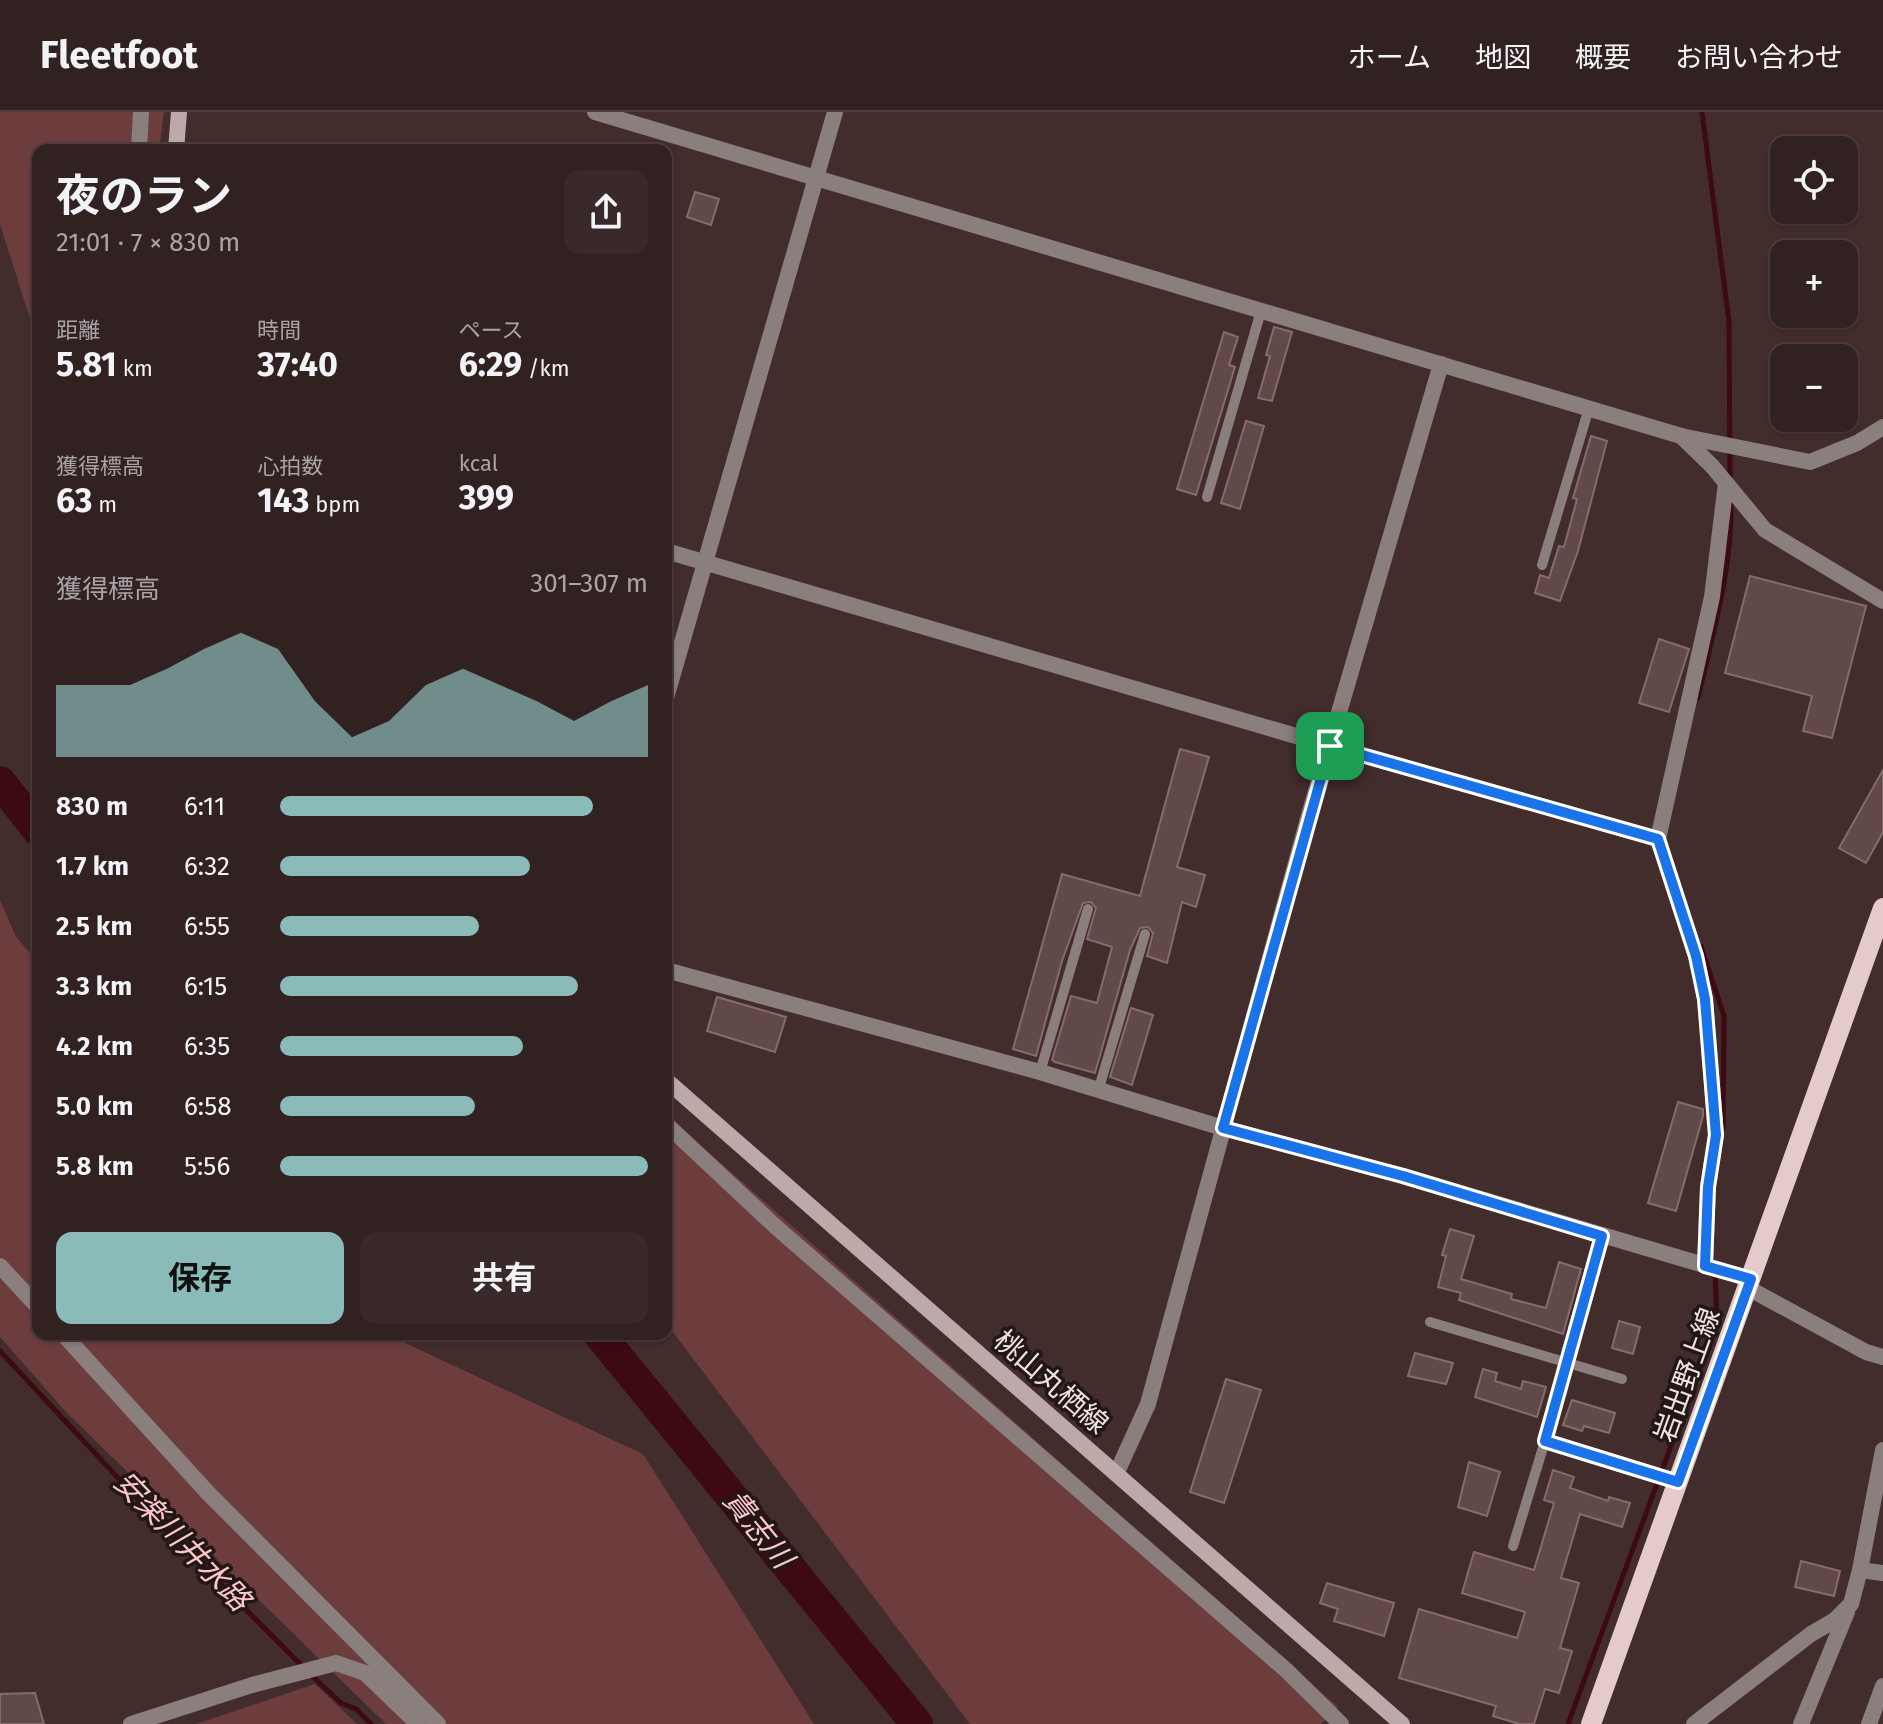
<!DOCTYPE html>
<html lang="ja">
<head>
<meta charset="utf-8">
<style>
  :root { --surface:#322121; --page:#3a292a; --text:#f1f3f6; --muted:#a8a3a5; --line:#4d3e3f; --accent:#8bbbb9 }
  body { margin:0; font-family:"Fira Sans","Noto Sans JP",sans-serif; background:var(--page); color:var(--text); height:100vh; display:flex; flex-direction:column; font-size:30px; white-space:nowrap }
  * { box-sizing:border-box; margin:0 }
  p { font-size:26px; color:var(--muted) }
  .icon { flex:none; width:44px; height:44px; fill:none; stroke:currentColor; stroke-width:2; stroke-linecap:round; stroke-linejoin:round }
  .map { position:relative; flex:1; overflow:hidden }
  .side { position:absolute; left:32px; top:32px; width:640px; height:1196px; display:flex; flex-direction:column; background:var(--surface); border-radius:16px; box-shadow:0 2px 6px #0004,0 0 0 2px var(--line) }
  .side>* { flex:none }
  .fabs { position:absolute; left:1770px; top:24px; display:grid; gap:16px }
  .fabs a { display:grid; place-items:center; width:88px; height:88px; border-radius:16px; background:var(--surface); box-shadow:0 2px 6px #0004,0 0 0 2px var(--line); font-size:40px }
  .pin { position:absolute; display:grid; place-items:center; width:68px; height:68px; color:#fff; margin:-34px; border-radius:16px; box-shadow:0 4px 12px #0006 }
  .round { display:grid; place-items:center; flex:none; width:84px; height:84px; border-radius:16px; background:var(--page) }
  .headline { display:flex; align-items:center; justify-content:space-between; height:136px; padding:0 24px }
  h1 { font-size:44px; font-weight:700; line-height:60px }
  .stats { display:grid; grid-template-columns:repeat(3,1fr); gap:12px; height:136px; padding:8px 24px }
  .stats div { display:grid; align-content:center }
  .stats b { font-size:34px; font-weight:700 }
  .stats small { font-size:22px; font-weight:400 }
  .stats p { font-size:22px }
  .chart { height:224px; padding:16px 24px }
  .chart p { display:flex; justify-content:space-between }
  .chart svg { width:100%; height:144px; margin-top:8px; fill:var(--accent); opacity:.7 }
  .action { display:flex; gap:16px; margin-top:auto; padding:16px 24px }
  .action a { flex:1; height:92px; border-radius:16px; background:var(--accent); color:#111; font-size:32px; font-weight:700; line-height:92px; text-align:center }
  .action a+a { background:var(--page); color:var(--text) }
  ul { padding:0 24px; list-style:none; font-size:26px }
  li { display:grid; grid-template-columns:128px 96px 1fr; align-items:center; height:60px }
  li i { height:20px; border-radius:10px; background:var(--accent) }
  header { display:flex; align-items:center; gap:48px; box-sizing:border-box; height:112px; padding:0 40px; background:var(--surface); border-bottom:2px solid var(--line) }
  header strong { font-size:38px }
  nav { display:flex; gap:44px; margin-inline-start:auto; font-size:28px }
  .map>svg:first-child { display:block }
</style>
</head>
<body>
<header>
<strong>Fleetfoot</strong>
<nav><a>ホーム</a><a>地図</a><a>概要</a><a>お問い合わせ</a></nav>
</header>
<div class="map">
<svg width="1883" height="1612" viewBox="0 0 1883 1612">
  <rect width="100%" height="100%" fill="#432c2c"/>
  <g fill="#6d3d3e">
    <polygon points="0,0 164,0 159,38 38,38 38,280 38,232 0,112"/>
    <polygon points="0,788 16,825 38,850 38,1222 386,1222 643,1342 814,1612 386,1612 67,1301 0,1225"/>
    <polygon points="666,1003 1338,1595 1321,1612 970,1612 666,1211"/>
    <polygon points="315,1572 357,1612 196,1612"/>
  </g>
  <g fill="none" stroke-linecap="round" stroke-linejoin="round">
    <g stroke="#3d0a11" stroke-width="5">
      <polyline points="1702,0 1729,210 1730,369"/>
      <path d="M1698,586C1713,521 1733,455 1731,387"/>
      <polyline points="1701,834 1724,904 1723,1016"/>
      <polyline points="0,1239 160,1411 304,1556"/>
      <polyline points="311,1563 341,1591 356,1597 371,1612"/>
      <polyline points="1568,1612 1717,1210 1715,1161"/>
    </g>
    <g stroke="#3d0a11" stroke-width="32">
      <polyline points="0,670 38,718"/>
      <polyline points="599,1222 917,1612"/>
    </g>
  </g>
  <g fill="#624949" stroke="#866b6b" stroke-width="2">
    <polygon points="695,80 719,87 711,113 687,105"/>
    <polygon points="1274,215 1292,220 1272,289 1258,286 1270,244 1266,243"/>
    <polygon points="1224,220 1238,225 1229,253 1235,255 1196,383 1177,377"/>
    <polygon points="1246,309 1264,314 1240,397 1221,391"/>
    <polygon points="1591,324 1607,329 1578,439 1560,489 1535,481 1540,463 1549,466 1559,434 1564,435 1577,387 1573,386"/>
    <polygon points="1750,464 1866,494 1832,626 1803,619 1812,584 1725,561"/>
    <polygon points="1659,527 1689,537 1669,600 1639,591"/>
    <polygon points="1180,637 1209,645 1177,755 1205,763 1196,795 1182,790 1167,851 1147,844 1153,821 1148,815 1140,816 1130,838 1095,961 1055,950 1052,948 1071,884 1097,891 1112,835 1087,827 1096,796 1091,790 1083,791 1062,849 1036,944 1013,937 1062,762 1140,784"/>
    <polygon points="1883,658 1883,720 1866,751 1839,736"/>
    <polygon points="717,885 786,905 775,940 707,919"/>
    <polygon points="1131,896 1153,903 1132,973 1110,965"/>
    <polygon points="1678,990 1703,997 1703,1004 1676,1099 1648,1091"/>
    <polygon points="1450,1117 1474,1124 1461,1167 1512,1182 1511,1187 1546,1196 1559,1150 1581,1157 1563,1222 1459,1188 1461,1181 1438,1175 1446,1144 1442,1143"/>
    <polygon points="1619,1209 1640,1215 1633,1242 1612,1236"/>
    <polygon points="1415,1241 1453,1251 1446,1272 1408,1264"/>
    <polygon points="1483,1257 1497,1261 1495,1269 1521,1277 1523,1269 1546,1275 1537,1305 1475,1285"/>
    <polygon points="1226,1267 1261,1278 1224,1391 1190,1380"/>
    <polygon points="1572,1288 1615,1301 1609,1321 1584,1314 1582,1319 1563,1313"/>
    <polygon points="1469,1350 1500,1360 1487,1404 1458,1395"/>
    <polygon points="1553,1358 1574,1365 1570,1376 1608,1389 1609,1385 1630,1391 1622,1415 1580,1402 1561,1466 1579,1471 1560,1536 1572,1539 1559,1581 1545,1577 1534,1612 1519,1612 1493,1604 1496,1594 1399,1566 1419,1497 1517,1526 1525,1500 1462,1481 1474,1440 1534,1458 1554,1391 1544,1388"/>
    <polygon points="1801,1449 1840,1459 1834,1484 1795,1475"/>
    <polygon points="1327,1471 1394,1491 1384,1524 1334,1509 1338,1497 1320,1491"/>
    <polygon points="35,1581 44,1612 0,1612 0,1582"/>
  </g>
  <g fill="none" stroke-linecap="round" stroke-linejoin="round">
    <g stroke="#8b7f7e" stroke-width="10">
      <polyline points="1207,385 1261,199"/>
      <polyline points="1542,453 1589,296"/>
      <polyline points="1040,960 1088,797"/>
      <polyline points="1098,979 1145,822"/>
      <polyline points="1430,1210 1622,1267"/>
      <polyline points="1513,1434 1545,1329"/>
    </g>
    <g stroke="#8b7f7e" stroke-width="16">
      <polyline points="139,38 141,0"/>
      <polyline points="1681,324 1810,350 1857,331 1883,315"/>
      <polyline points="666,439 1330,634 1658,727"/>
      <polyline points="666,586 835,0"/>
      <polyline points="666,858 1040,960 1223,1016 1403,1064 1751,1167"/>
      <polyline points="666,1012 776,1115 1286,1558 1341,1612"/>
      <polyline points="1602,1124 1545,1329 1678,1370"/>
      <polyline points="0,1154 38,1195"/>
      <polyline points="1705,1154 1708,1075 1716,1023 1705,887 1696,844 1658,727 1712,485 1726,371"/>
      <polyline points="1748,1176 1866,1240 1883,1245"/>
      <polyline points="63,1222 208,1381 438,1612"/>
      <polyline points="1117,1360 1148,1292 1309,703 1441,252"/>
      <polyline points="1860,1458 1883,1461"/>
      <polyline points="131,1612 252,1573 336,1551 365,1561 418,1612"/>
      <polyline points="1694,1612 1811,1522 1835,1508 1851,1492 1860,1458 1883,1338"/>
      <polyline points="1801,1612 1847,1500"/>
      <polyline points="1869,1612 1883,1574"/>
    </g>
    <polyline stroke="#8b7f7e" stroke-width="16" points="595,0 1681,324 1712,354 1765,418 1883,489"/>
    <g stroke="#bda9a9" stroke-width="16">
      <polyline points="176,38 179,0"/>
      <polyline points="666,968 1402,1612"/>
    </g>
    <polyline stroke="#e4caca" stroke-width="20" points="1591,1612 1883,796"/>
  </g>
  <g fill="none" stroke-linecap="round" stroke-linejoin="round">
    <g stroke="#fff" stroke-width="16">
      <polygon id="route" points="1330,634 1658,727 1696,844 1705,887 1716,1023 1708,1075 1705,1154 1751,1167 1678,1370 1545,1329 1602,1124 1403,1064 1223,1016"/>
    </g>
    <use href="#route" stroke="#1a73e8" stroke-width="10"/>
  </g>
  <g text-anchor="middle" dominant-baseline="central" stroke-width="7" stroke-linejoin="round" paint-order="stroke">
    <g font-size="28" fill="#f1e2e1" stroke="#221717">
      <text transform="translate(1687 1263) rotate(-70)">岩出野上線</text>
      <text transform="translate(1051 1270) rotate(41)">桃山丸栖線</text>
    </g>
    <g font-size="30" font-style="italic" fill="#fec6c6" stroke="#221717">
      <text transform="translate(758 1417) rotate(51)">貴志川</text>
      <text transform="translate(182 1429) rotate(46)">安楽川井水路</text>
    </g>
  </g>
</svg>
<div class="fabs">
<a><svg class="icon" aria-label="locate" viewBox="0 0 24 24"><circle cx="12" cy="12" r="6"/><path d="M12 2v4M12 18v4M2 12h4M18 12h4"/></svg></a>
<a>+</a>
<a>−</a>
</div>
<div class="pin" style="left:1330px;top:634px;background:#1e9e55"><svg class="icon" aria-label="arrive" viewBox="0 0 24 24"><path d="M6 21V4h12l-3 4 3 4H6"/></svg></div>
<section class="side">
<div class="headline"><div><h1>夜のラン</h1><p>21:01 · 7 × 830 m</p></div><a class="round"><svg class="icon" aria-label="share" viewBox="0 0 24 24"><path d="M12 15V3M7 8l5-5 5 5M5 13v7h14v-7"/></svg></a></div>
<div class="stats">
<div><p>距離</p><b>5.81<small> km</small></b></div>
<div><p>時間</p><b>37:40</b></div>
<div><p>ペース</p><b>6:29<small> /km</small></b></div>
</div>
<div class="stats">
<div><p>獲得標高</p><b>63<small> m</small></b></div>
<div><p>心拍数</p><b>143<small> bpm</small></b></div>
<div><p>kcal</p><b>399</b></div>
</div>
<div class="chart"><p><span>獲得標高</span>301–307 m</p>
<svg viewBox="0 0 160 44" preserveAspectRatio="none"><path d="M0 44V22L10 22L20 22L30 17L40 11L50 6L60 11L70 27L80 38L90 33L100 22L110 17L120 22L130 27L140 33L150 27L160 22V44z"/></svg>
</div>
<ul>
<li><b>830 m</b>6:11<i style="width:85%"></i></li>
<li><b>1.7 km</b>6:32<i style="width:68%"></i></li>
<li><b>2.5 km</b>6:55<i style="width:54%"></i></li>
<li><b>3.3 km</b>6:15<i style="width:81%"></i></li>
<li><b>4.2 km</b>6:35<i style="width:66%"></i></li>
<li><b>5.0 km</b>6:58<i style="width:53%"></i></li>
<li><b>5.8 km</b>5:56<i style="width:100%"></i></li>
</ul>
<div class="action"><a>保存</a><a>共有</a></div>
</section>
</div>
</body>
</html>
